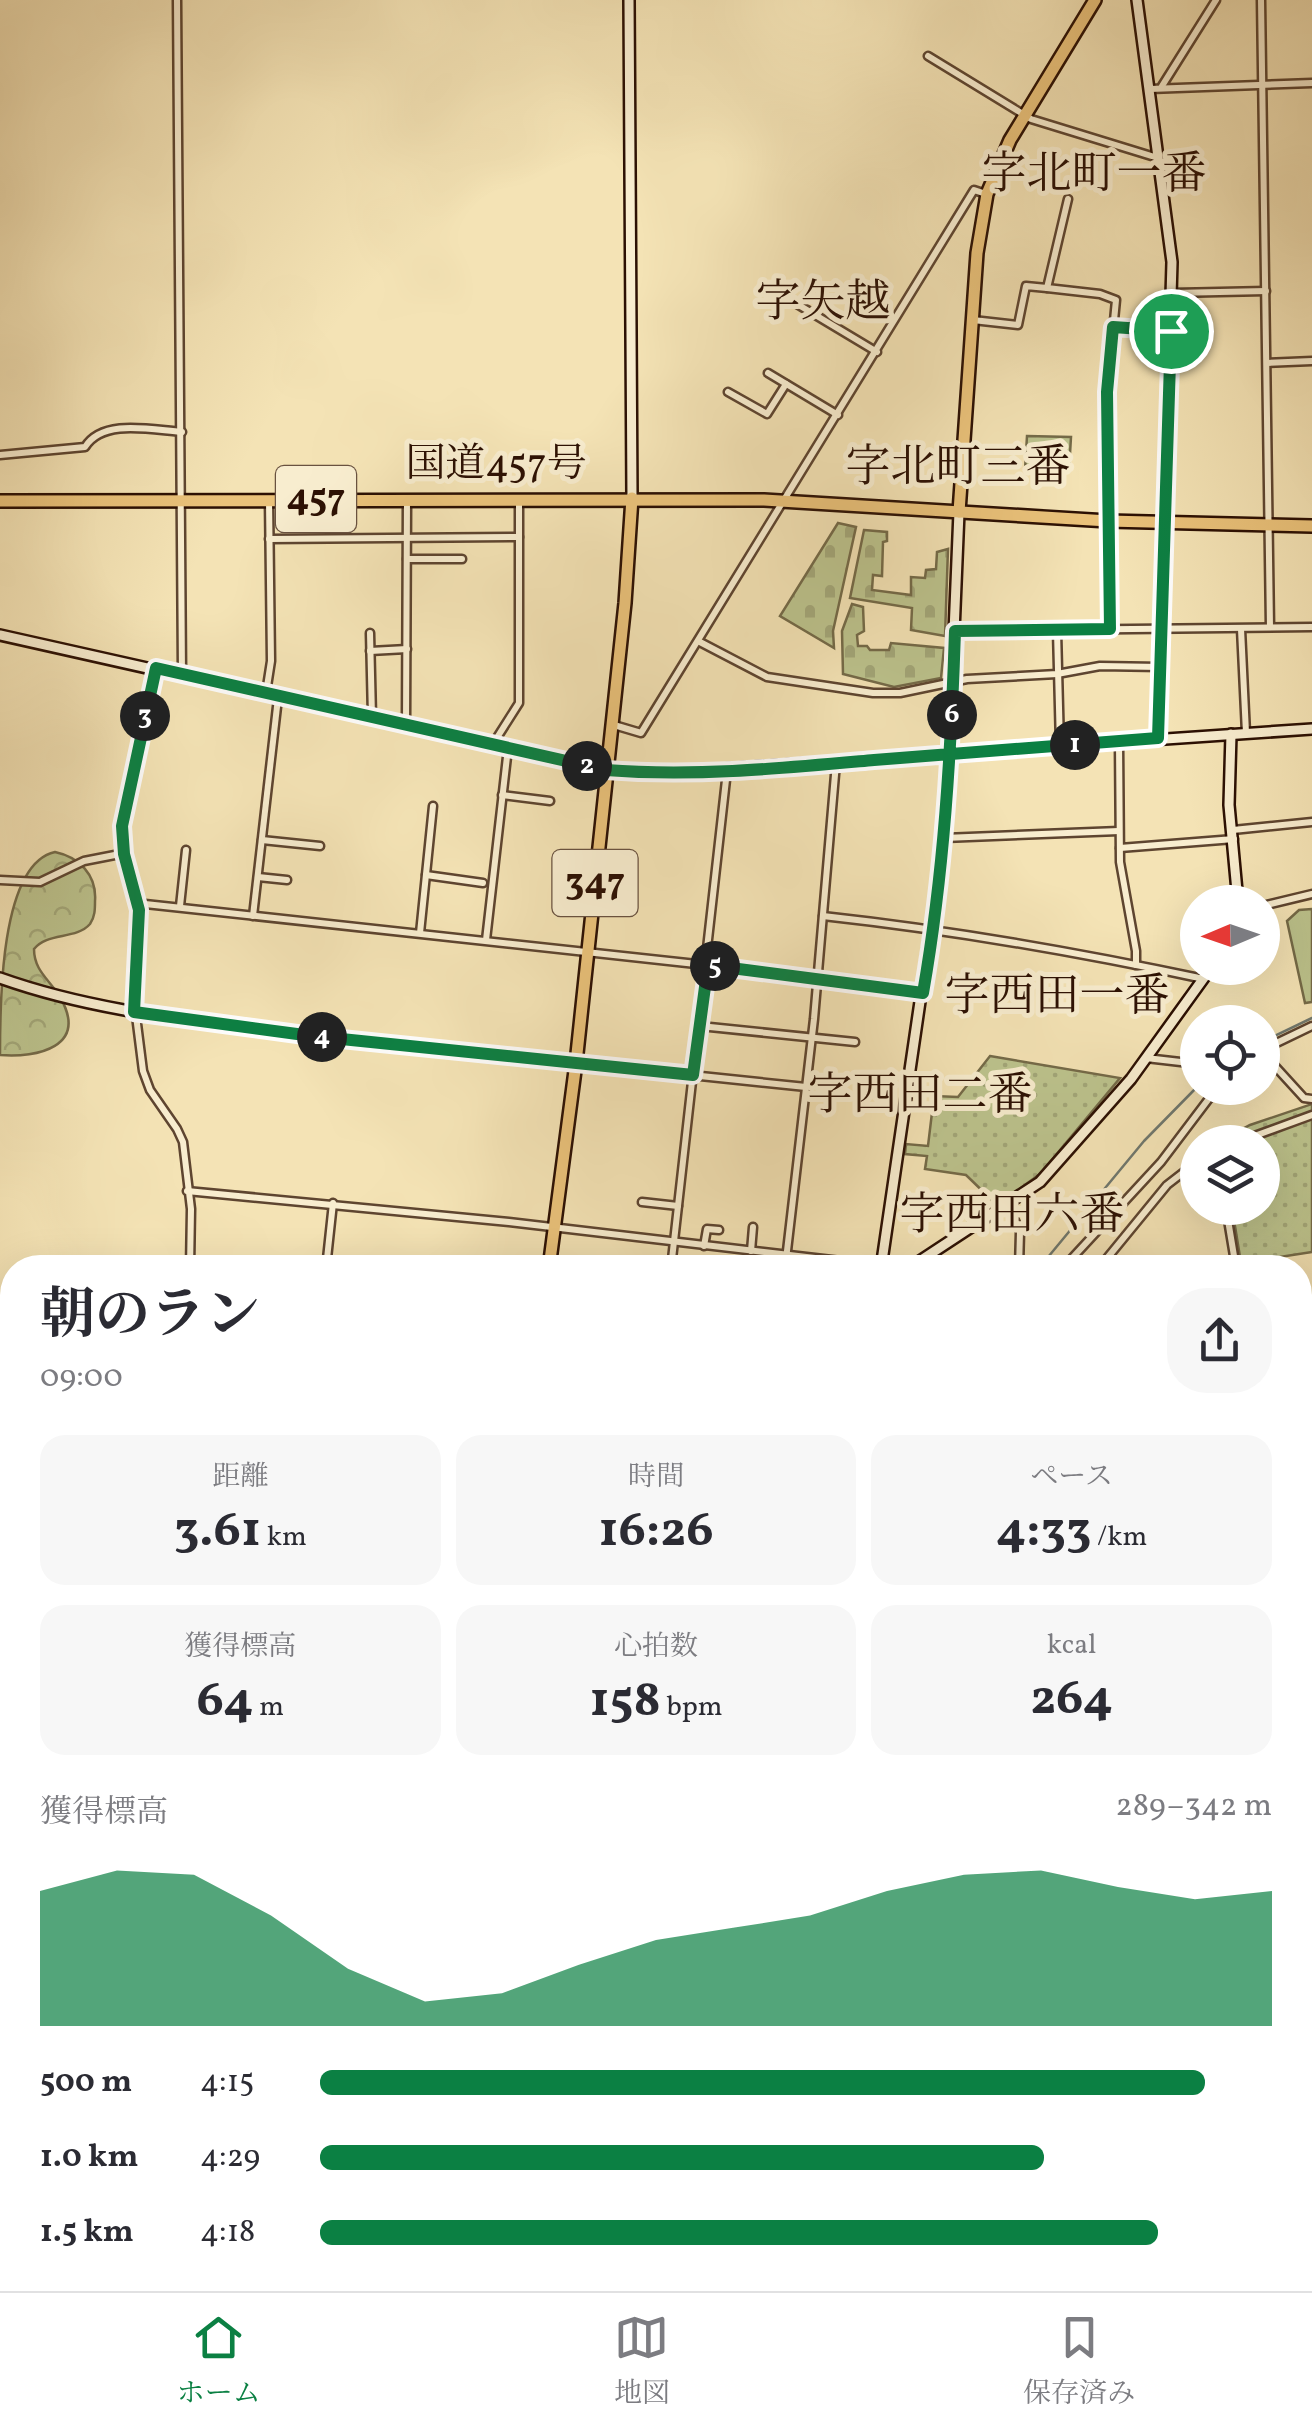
<!DOCTYPE html>
<html lang="ja">
<head>
<meta charset="utf-8">
<style>
  :root { --surface:#fff; --page:#f7f7f7; --text:#2b2b33; --muted:#7c7c81; --line:#e1e1e2; --accent:#0b8043 }
  body { margin:0; font-family:Vollkorn,"Noto Serif JP",serif; background:var(--page); color:var(--text); height:100vh; display:flex; flex-direction:column; font-size:38px; white-space:nowrap }
  * { box-sizing:border-box; margin:0 }
  p { font-size:32px; color:var(--muted) }
  .icon { flex:none; width:55px; height:55px; fill:none; stroke:currentColor; stroke-width:2; stroke-linecap:round; stroke-linejoin:round }
  .map { position:relative; flex:1; overflow:hidden }
  .sheet { position:absolute; left:0px; top:1255px; width:1312px; height:1038px; display:flex; flex-direction:column; background:var(--surface); border-radius:40px 40px 0 0; box-shadow:0 10px 40px #0002 }
  .sheet>* { flex:none }
  .needle { width:65px; rotate:268deg }
  .tools { position:absolute; left:1180px; top:885px; display:grid; gap:20px }
  .tools a { display:grid; place-items:center; width:100px; height:100px; border-radius:50%; background:var(--surface); box-shadow:0 10px 40px #0002; font-size:50px }
  .pin { position:absolute; display:grid; place-items:center; width:85px; height:85px; color:#fff; margin:-42px; border:5px solid #fff; border-radius:50%; box-shadow:0 2px 10px #0007 }
  .km { position:absolute; width:50px; height:50px; margin:-25px; border-radius:50%; background:#222; color:#fff; font-size:28px; line-height:50px; text-align:center }
  .round { display:grid; place-items:center; flex:none; width:105px; height:105px; border-radius:40px; background:var(--page) }
  .summary { display:flex; align-items:center; justify-content:space-between; height:170px; padding:0 40px }
  h1 { font-size:55px; font-weight:700; line-height:75px }
  .metrics { display:grid; grid-template-columns:repeat(3,1fr); gap:15px; height:170px; padding:10px 40px }
  .metrics div { display:grid; align-content:center; border-radius:25px; background:var(--page); text-align:center }
  .metrics b { font-size:50px; font-weight:700 }
  .metrics small { font-size:28px; font-weight:400 }
  .metrics p { font-size:28px }
  .chart { height:280px; padding:20px 40px }
  .chart p { display:flex; justify-content:space-between }
  .chart svg { width:100%; height:180px; margin-top:10px; fill:var(--accent); opacity:.7 }
  ul { padding:0 40px; list-style:none; font-size:32px }
  li { display:grid; grid-template-columns:160px 120px 1fr; align-items:center; height:75px }
  li i { height:25px; border-radius:12px; background:var(--accent) }
  .tab-bar { display:flex; justify-content:space-around; align-items:center; height:140px; border-top:2px solid var(--line); background:var(--surface); font-size:28px; color:var(--muted) }
  .tab-bar a { display:grid; justify-items:center; gap:5px }
  .tab-bar .active { color:var(--accent) }
  .map>svg:first-child { display:block }
</style>
</head>
<body>
<div class="map">
<svg width="1312" height="2291" viewBox="0 0 1312 2291">
  <defs>
    <pattern id="forest-crowns" width="20" height="18" patternUnits="userSpaceOnUse" patternTransform="scale(2.5)"><rect width="20" height="18" fill="#bcc38d"/><path d="M2 6a3 3 0 1 1 6 0M12 15a3 3 0 1 1 6 0" fill="none" stroke="#a2a678"/></pattern>
    <pattern id="cemetery-stones" width="16" height="16" patternUnits="userSpaceOnUse" patternTransform="scale(2.5)"><rect width="16" height="16" fill="#bcc38d"/><path d="M2 7V4a2 2 0 0 1 4 0v3zM10 15v-3a2 2 0 0 1 4 0v3z" fill="#a2a678"/></pattern>
    <pattern id="park-dots" width="8" height="8" patternUnits="userSpaceOnUse" patternTransform="scale(2.5)"><rect width="8" height="8" fill="#bcc38d"/><path d="M2 2h.1M6 6h.1" fill="none" stroke="#a2a678" stroke-width="1.8" stroke-linecap="round"/></pattern>
    <pattern id="water-ripples" width="26" height="14" patternUnits="userSpaceOnUse" patternTransform="scale(2.5)"><rect width="26" height="14" fill="#9ebdb6"/><path d="M2 4q2-2 4 0t4 0M15 11q2-2 4 0t4 0" fill="none" stroke="#88a19b"/></pattern>
  </defs>
  <rect width="100%" height="100%" fill="#f4e3b5"/>
  <filter id="stains"><feTurbulence type="fractalNoise" baseFrequency=".002" numOctaves="4"/><feColorMatrix values="0 0 0 0 .2 0 0 0 0 .09 0 0 0 0 .02 0 0 0 .5 -.17"/></filter>
  <radialGradient id="worn" r=".72"><stop offset=".6" stop-color="#630" stop-opacity="0"/><stop offset="1" stop-color="#630" stop-opacity=".3"/></radialGradient>
  <polygon fill="#bcc38d" stroke="#746a48" stroke-width="2.5" points="1312,909 1312,1002 1305,1003 1287,921 1299,910"/>
  <path fill="url(#forest-crowns)" stroke="#746a48" stroke-width="2.5" d="M55,852C79,857 97,875 95,901C95,909 95,917 90,924C76,940 47,932 34,949C34,971 50,980 60,997C89,1047 37,1058 0,1055C0,1003 0,864 55,852Z"/>
  <g fill="url(#cemetery-stones)" stroke="#746a48" stroke-width="2.5">
    <polygon points="838,523 856,527 833,631 834,648 780,616"/>
    <polygon points="864,530 887,532 887,541 883,542 882,576 873,575 872,590 911,595 911,577 925,578 926,570 936,569 937,552 948,549 945,636 911,630 912,608 850,598"/>
    <polygon points="852,604 863,607 864,631 857,635 858,646 867,646 870,650 889,650 891,643 944,648 941,678 894,687 843,674 842,631"/>
  </g>
  <g fill="url(#park-dots)" stroke="#746a48" stroke-width="2.5">
    <polygon points="1027,436 1071,437 1069,471 1025,470"/>
    <polygon points="990,1056 1120,1078 1040,1174 997,1205 966,1175 925,1169 927,1156 905,1154 906,1144 928,1146 934,1096 958,1097"/>
    <polygon points="1312,1104 1312,1252 1241,1263 1232,1208 1262,1208 1262,1142 1222,1140 1250,1125"/>
    <polygon points="659,2280 868,2280 869,2291 665,2291"/>
  </g>
  <g fill="url(#water-ripples)" stroke="#70786e" stroke-width="2.5">
    <polygon points="1312,1537 1312,1612 1300,1615 1300,1540"/>
    <polygon points="300,2280 341,2280 336,2291 297,2291"/>
    <polygon points="872,2280 993,2280 995,2291 873,2291"/>
  </g>
  <g fill="none" stroke-linecap="round" stroke-linejoin="round">
    <g stroke="#70786e" stroke-width="2.5">
      <polyline points="1262,1042 1312,1018"/>
      <polyline points="1039,1268 1144,1141 1198,1086"/>
      <polyline points="0,1949 12,1936"/>
      <polyline points="0,1974 12,1984"/>
      <polyline points="652,2280 657,2291"/>
      <polyline points="1290,2291 1312,2274"/>
    </g>
    <polyline stroke="#9ebdb6" stroke-width="11" points="1300,2023 1312,2039"/>
    <g stroke="#5e4530" stroke-width="11">
      <g id="street">
        <polyline points="177,0 182,674"/>
        <polyline points="1261,0 1270,627"/>
        <polyline points="928,56 1031,119 1158,158"/>
        <polyline points="1162,86 1216,0"/>
        <polyline points="1150,89 1312,83"/>
        <polyline points="1068,199 1047,288 1100,294 1116,300 1107,392 1110,629"/>
        <polyline points="1173,293 1266,291"/>
        <polyline points="782,295 877,352"/>
        <polyline points="973,320 1018,325 1026,286 1047,288"/>
        <polyline points="1113,327 1171,331"/>
        <polyline points="1267,363 1312,361"/>
        <polyline points="768,373 838,415"/>
        <polyline points="728,392 767,414 786,384"/>
        <path d="M0,455L85,447C103,418 152,430 182,432"/>
        <polyline points="269,539 519,537"/>
        <polyline points="407,559 462,559"/>
        <polyline points="1241,629 1246,733"/>
        <polyline points="955,631 1312,627"/>
        <polyline points="1057,631 1060,746"/>
        <polyline points="370,633 372,717"/>
        <polyline points="698,641 767,677 873,693 900,693 967,679 1057,674 1100,666 1160,667"/>
        <polyline points="370,651 407,649"/>
        <polyline points="156,669 122,826 125,853 139,910 134,1000 143,1071 150,1090 177,1129 183,1142 191,1209 190,1268"/>
        <polyline points="266,693 271,661 269,501"/>
        <polyline points="406,725 407,500"/>
        <polyline points="614,725 641,733 974,190 986,194"/>
        <polyline points="1119,743 1120,862 1136,951 1136,965"/>
        <polyline points="493,744 519,703 519,499"/>
        <polyline points="502,795 550,801"/>
        <polyline points="1233,830 1312,822"/>
        <polyline points="944,838 1119,831"/>
        <polyline points="262,840 320,846"/>
        <polyline points="1120,848 1234,839"/>
        <polyline points="426,875 483,883"/>
        <polyline points="258,877 287,880"/>
        <polyline points="0,880 40,882 84,861 125,853"/>
        <polyline points="136,903 779,973 923,993"/>
        <polyline points="180,906 186,850"/>
        <polyline points="1262,906 1312,894"/>
        <polyline points="253,916 278,698"/>
        <path d="M823,916C951,930 1077,952 1204,979"/>
        <polyline points="420,933 433,806"/>
        <polyline points="486,940 508,748"/>
        <polyline points="700,1026 855,1042"/>
        <polyline points="1262,1050 1312,1026"/>
        <polyline points="1262,1052 1304,1098 1312,1099"/>
        <polyline points="1146,1058 1198,1064"/>
        <polyline points="576,1063 806,1087"/>
        <polyline points="1238,1142 1312,1115"/>
        <polyline points="187,1191 509,1222 858,1263"/>
        <polyline points="642,1202 678,1206"/>
        <polyline points="1008,1205 1020,1232 1019,1268"/>
        <polyline points="1226,1208 1236,1268"/>
        <polyline points="704,1246 707,1229 719,1230"/>
        <polyline points="751,1251 753,1227"/>
        <polyline points="326,1268 333,1203"/>
        <polyline points="671,1268 727,771"/>
        <polyline points="785,1268 814,1019 836,763"/>
        <polyline points="1063,1268 1161,1162 1217,1088"/>
        <polyline points="1099,1268 1167,1185 1198,1161"/>
        <polyline points="1300,1365 1312,1364"/>
        <polyline points="0,1550 12,1551"/>
        <polyline points="0,1704 12,1685"/>
        <polyline points="1300,1905 1312,1909"/>
        <polyline points="1087,2280 1089,2291"/>
        <polyline points="135,2291 140,2280"/>
      </g>
    </g>
    <g stroke="#2c1003" stroke-width="14">
      <g id="secondary">
        <polyline points="629,0 632,498"/>
        <polyline points="1137,0 1172,262 1158,738"/>
        <polyline points="0,635 606,771 652,774 1312,729"/>
        <polyline points="1231,734 1229,805 1238,902"/>
        <path d="M0,978C87,1009 179,1019 271,1031C372,1044 474,1056 576,1063"/>
        <polyline points="881,1268 946,824 959,512"/>
        <polyline points="909,1268 1040,1182 1131,1079 1211,968"/>
        <polyline points="0,1900 12,1911"/>
        <polyline points="0,1965 12,1953"/>
      </g>
    </g>
    <g stroke="#2c1003" stroke-width="16">
      <g id="highway">
        <polyline points="0,501 764,500 1108,521 1312,526"/>
        <polyline points="959,512 977,253 987,194 1010,140 1095,0"/>
        <polyline points="549,1268 576,1063 625,603 632,498"/>
        <polyline points="560,2280 566,2291"/>
      </g>
    </g>
    <use href="#street" stroke="#f8edcf" stroke-width="6"/>
    <use href="#secondary" stroke="#f8edcf" stroke-width="9"/>
    <use href="#highway" stroke="#eac27a" stroke-width="11"/>
  </g>
  <g fill="none" stroke-linecap="round" stroke-linejoin="round">
    <g stroke="#fff" stroke-width="20">
      <path id="route" d="M1171,331L1158,738C1064,746 969,753 874,760C785,768 695,777 606,770L156,668L122,826L124,854L139,910L134,1012L312,1036L693,1075L708,965L923,993C944,873 951,753 955,631L1110,629L1107,392L1113,327L1171,331"/>
    </g>
    <use href="#route" stroke="#0b8043" stroke-width="12"/>
  </g>
  <g text-anchor="middle" dominant-baseline="central" stroke-width="10" stroke-linejoin="round" paint-order="stroke">
    <g fill="#f8edcf" stroke="#695240" stroke-width="2.5">
      <rect x="276" y="466" width="80" height="66" rx="8"/>
      <rect x="552.5" y="850" width="85" height="66" rx="8"/>
    </g>
    <g font-size="38" font-weight="bold" fill="#2c1003">
      <text x="316" y="499">457</text>
      <text x="595" y="883">347</text>
    </g>
    <g font-size="40" fill="#2c1003" stroke="#f8edcf">
      <text x="496" y="466">国道457号</text>
    </g>
    <g font-size="45" fill="#2c1003" stroke="#f8edcf">
      <text x="1094" y="176">字北町一番</text>
      <text x="823" y="304">字矢越</text>
      <text x="958" y="469">字北町三番</text>
      <text x="1057" y="998">字西田一番</text>
      <text x="920" y="1097">字西田二番</text>
      <text x="1012" y="1217">字西田六番</text>
    </g>
  </g>
  <rect width="100%" height="100%" filter="url(#stains)"/>
  <rect width="100%" height="100%" fill="url(#worn)"/>
</svg>
<div class="tools">
<a><svg class="needle" viewBox="-14 -14 28 28"><path d="M0-13l5 13h-10z" fill="#e53935"/><path d="M0 13l5-13h-10z" fill="#7c7c81"/></svg></a>
<a><svg class="icon" aria-label="locate" viewBox="0 0 24 24"><circle cx="12" cy="12" r="6"/><path d="M12 2v4M12 18v4M2 12h4M18 12h4"/></svg></a>
<a><svg class="icon" aria-label="layers" viewBox="0 0 24 24"><path d="M12 4l9 5-9 5-9-5zM3 14l9 5 9-5"/></svg></a>
</div>
<div class="pin" style="left:1171px;top:331px;background:#1e9e55"><svg class="icon" aria-label="arrive" viewBox="0 0 24 24"><path d="M6 21V4h12l-3 4 3 4H6"/></svg></div>
<b class="km" style="left:1075px;top:745px">1</b>
<b class="km" style="left:587px;top:766px">2</b>
<b class="km" style="left:145px;top:716px">3</b>
<b class="km" style="left:322px;top:1037px">4</b>
<b class="km" style="left:715px;top:966px">5</b>
<b class="km" style="left:952px;top:715px">6</b>
<section class="sheet">
<div class="summary"><div><h1>朝のラン</h1><p>09:00</p></div><a class="round"><svg class="icon" aria-label="share" viewBox="0 0 24 24"><path d="M12 15V3M7 8l5-5 5 5M5 13v7h14v-7"/></svg></a></div>
<div class="metrics">
<div><p>距離</p><b>3.61<small> km</small></b></div>
<div><p>時間</p><b>16:26</b></div>
<div><p>ペース</p><b>4:33<small> /km</small></b></div>
</div>
<div class="metrics">
<div><p>獲得標高</p><b>64<small> m</small></b></div>
<div><p>心拍数</p><b>158<small> bpm</small></b></div>
<div><p>kcal</p><b>264</b></div>
</div>
<div class="chart"><p><span>獲得標高</span>289–342 m</p>
<svg viewBox="0 0 160 44" preserveAspectRatio="none"><path d="M0 44V11L10 6L20 7L30 17L40 30L50 38L60 36L70 29L80 23L90 20L100 17L110 11L120 7L130 6L140 10L150 13L160 11V44z"/></svg>
</div>
<ul>
<li><b>500 m</b>4:15<i style="width:93%"></i></li>
<li><b>1.0 km</b>4:29<i style="width:76%"></i></li>
<li><b>1.5 km</b>4:18<i style="width:88%"></i></li>
</ul>
</section>
</div>
<nav class="tab-bar">
<a class="active"><svg class="icon" aria-label="home" viewBox="0 0 24 24"><path d="M3 11l9-7 9 7M6 9v11h12V9"/></svg>ホーム</a>
<a><svg class="icon" aria-label="map" viewBox="0 0 24 24"><path d="M3 6l6-2 6 2 6-2v14l-6 2-6-2-6 2zM9 4v14M15 6v14"/></svg>地図</a>
<a><svg class="icon" aria-label="saved" viewBox="0 0 24 24"><path d="M7 4h10v16l-5-4-5 4z"/></svg>保存済み</a>
</nav>
</body>
</html>
